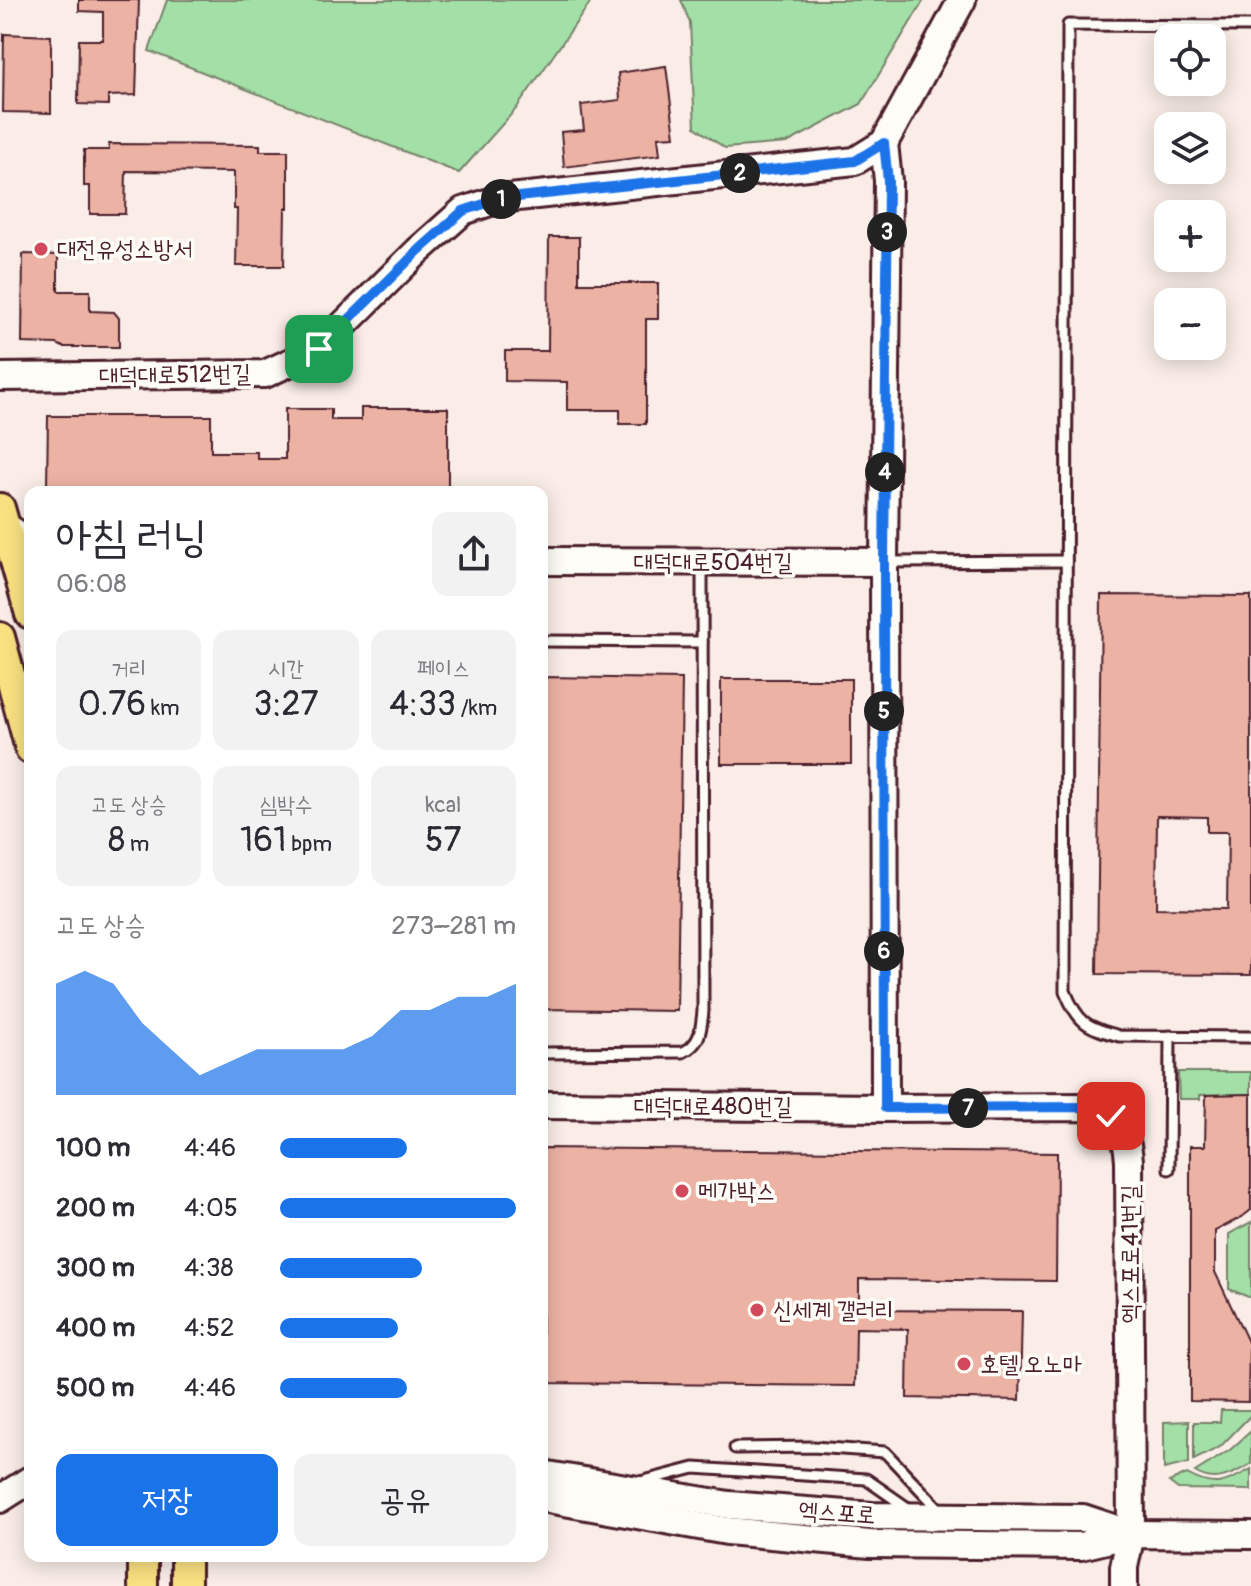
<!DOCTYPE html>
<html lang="ko">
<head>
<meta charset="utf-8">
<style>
  :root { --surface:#fff; --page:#f2f2f3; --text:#2b2b33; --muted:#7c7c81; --accent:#1a73e8 }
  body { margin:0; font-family:Pangolin,"Poor Story",sans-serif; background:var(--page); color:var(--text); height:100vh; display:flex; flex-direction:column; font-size:30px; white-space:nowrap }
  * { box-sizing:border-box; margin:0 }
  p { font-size:26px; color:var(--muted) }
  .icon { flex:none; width:44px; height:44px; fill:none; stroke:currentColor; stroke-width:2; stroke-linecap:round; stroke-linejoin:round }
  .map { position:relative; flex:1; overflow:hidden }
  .drawer { position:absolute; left:24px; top:486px; width:524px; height:1076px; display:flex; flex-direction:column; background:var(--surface); border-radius:16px; box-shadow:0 4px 20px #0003 }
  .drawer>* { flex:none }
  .controls { position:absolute; left:1154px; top:24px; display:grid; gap:16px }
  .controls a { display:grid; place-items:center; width:72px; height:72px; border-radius:16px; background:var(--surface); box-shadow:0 4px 20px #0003; font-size:40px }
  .pin { position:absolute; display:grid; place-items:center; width:68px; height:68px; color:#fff; margin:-34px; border-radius:16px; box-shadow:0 4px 12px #0006 }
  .km { position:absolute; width:40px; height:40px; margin:-20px; border-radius:50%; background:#222; color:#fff; font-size:22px; line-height:40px; text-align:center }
  .round { display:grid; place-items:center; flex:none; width:84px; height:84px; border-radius:16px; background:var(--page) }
  .summary { display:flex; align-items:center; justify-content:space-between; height:136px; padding:0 32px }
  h1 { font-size:44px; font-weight:600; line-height:60px }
  .metrics { display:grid; grid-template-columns:repeat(3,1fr); gap:12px; height:136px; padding:8px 32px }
  .metrics div { display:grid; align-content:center; border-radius:16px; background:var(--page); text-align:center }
  .metrics b { font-size:34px; font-weight:600 }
  .metrics small { font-size:22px; font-weight:400 }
  .metrics p { font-size:22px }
  .chart { height:224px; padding:16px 32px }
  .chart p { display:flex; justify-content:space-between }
  .chart svg { width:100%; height:144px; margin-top:8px; fill:var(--accent); opacity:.7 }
  .button { display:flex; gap:16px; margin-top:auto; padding:16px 32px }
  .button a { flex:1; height:92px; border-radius:16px; background:var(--accent); color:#fff; font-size:32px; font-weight:600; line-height:92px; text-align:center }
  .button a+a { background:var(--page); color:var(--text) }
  ul { padding:0 32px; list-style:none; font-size:26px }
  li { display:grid; grid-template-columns:128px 96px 1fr; align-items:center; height:60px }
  li i { height:20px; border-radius:10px; background:var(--accent) }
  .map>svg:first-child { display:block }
</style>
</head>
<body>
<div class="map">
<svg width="1251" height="1586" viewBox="0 0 1251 1586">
  <rect width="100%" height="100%" fill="#faede7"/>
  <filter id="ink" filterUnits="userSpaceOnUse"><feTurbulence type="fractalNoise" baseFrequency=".0125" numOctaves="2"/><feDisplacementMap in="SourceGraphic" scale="16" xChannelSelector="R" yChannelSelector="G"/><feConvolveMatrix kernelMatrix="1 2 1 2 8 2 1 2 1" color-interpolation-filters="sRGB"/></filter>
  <g filter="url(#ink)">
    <g fill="#a2e0a7" stroke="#768069" stroke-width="2">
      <polygon points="167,0 592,0 516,109 459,173 149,51"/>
      <polygon points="681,0 924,0 861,104 787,143 725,148 695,127 690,23"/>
      <polygon points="1178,1072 1251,1072 1251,1094 1200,1095 1200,1099 1179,1099"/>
      <polygon points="1251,1222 1251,1298 1229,1289 1229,1234"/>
      <polygon points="1221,1410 1251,1410 1251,1415 1220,1447 1194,1460 1194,1422 1220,1422"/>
      <polygon points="1189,1421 1189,1463 1164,1469 1164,1422"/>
      <path d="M1251,1431V1464C1233,1474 1215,1485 1195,1472L1230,1450Z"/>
      <path d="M1251,1469V1490L1178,1489L1169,1482L1187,1474C1214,1489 1225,1484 1251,1469Z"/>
    </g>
    <g fill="#ecb3a5" stroke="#4a1f2b" stroke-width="2" fill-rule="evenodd">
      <polygon points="79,0 139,0 136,95 108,96 108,105 78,104 79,40 103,40 103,12 79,11"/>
      <polygon points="4,34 51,36 51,113 3,112"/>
      <polygon points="666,66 675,136 658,137 660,155 564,167 561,132 584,130 581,105 620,100 618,73"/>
      <polygon points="109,144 260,145 260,151 288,151 288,208 285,208 284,266 236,266 237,209 234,209 234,172 126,171 125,214 90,214 90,186 84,186 84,150 109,150"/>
      <polygon points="549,237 579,237 579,283 658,283 658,319 646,319 646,424 620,424 620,410 567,410 567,382 505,381 505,351 548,351"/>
      <polygon points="23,254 58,255 58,291 90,291 90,311 114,312 119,318 119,347 63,347 57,344 22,343"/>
      <polygon points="361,408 448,408 448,492 62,492 62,486 47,486 48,416 211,416 211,452 257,452 257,459 285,459 285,409 331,409 331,420 361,420"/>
      <path d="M1101,595L1251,596V975L1097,974ZM1157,816L1207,817V832H1228L1227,909L1156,908Z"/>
      <polygon points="542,677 682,679 677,1011 542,1009"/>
      <rect x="721" y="679" width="130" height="85"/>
      <polygon points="1251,1094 1251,1210 1242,1217 1215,1231 1215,1272 1249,1344 1248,1402 1190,1401 1190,1146 1205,1146 1206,1095"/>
      <polygon points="542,1148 1057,1153 1056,1281 859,1279 859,1310 1022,1311 1020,1400 907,1398 908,1329 856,1328 855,1386 542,1383"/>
    </g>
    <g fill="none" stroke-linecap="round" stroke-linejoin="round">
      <g stroke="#4a1f2b" stroke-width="15">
        <g id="lane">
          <path d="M1251,26L1068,25L1065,991C1078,1023 1086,1027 1119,1036L1251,1037"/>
          <polyline points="888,562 1066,561"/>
          <polyline points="542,641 702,642"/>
          <path d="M542,1053L683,1052C701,1044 701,1029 703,1011L702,565"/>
          <polyline points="1169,1169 1170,1036"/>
          <polyline points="735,1448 813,1447 885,1452 941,1511"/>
          <polyline points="640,1482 694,1468 866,1479 909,1509"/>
        </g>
      </g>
      <g stroke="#4a1f2b" stroke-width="32">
        <g id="secondary">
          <path d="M884,143L888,181L884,562L885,1108L1087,1107C1118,1112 1127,1131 1129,1161L1131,1534L1124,1567V1586"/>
          <polyline points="0,377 265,374 319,349 418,251 463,211 499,199 855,161 884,143 962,0"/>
          <polyline points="5,526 30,542"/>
          <polyline points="542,561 884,562"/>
          <polyline points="542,1105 885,1108"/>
          <polyline points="542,1474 729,1505 872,1516 1083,1518 1131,1534"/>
          <polyline points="542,1498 727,1531 870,1544 1081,1546 1131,1534 1251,1535"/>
          <polyline points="0,1499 30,1480"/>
        </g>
      </g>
      <g stroke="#4a1f2b" stroke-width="34">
        <g id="primary">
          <polyline points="0,508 30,614"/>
          <polyline points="0,637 30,749"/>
          <polyline points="143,1586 143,1556"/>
          <polyline points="186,1586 186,1556"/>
        </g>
      </g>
      <use href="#lane" stroke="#fdfcf7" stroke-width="9"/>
      <use href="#secondary" stroke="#fdfcf7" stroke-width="26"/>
      <use href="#primary" stroke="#f9e181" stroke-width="28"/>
    </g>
  </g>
  <g fill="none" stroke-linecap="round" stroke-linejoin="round" filter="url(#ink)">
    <g stroke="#fff" stroke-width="16">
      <polyline id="route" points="319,349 418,251 463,211 499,199 855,161 884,143 888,181 884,562 885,1108 1087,1107 1101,1109 1111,1116"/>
    </g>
    <use href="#route" stroke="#1a73e8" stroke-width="10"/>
  </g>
  <g fill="#d1495b" stroke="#fdfcf7" stroke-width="3">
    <circle cx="41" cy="249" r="8"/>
    <circle cx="682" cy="1191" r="8"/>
    <circle cx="757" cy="1310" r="8"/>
    <circle cx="964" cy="1364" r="8"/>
  </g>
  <g text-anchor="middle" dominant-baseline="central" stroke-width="7" stroke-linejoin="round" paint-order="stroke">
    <g font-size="24" fill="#4a1f2b" stroke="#fdfcf7" text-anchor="start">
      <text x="57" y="249">대전유성소방서</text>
      <text x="698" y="1191">메가박스</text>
      <text x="773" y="1310">신세계 갤러리</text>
      <text x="980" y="1364">호텔 오노마</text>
    </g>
    <g font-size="24" fill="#4a1f2b" stroke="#fdfcf7">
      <text transform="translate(175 375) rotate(-1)">대덕대로512번길</text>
      <text x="713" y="562">대덕대로504번길</text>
      <text x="713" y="1106">대덕대로480번길</text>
      <text transform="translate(1130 1254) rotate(-90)">엑스포로41번길</text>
      <text transform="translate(837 1513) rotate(4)">엑스포로</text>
    </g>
  </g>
</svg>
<div class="controls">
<a><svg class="icon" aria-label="locate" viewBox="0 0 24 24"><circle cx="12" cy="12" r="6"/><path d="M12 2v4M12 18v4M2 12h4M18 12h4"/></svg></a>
<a><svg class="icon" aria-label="layers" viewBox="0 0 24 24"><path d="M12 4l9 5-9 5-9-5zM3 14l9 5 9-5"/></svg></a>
<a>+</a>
<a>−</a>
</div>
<div class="pin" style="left:319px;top:349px;background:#1e9e55"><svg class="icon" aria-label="arrive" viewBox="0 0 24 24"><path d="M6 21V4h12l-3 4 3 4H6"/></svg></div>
<div class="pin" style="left:1111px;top:1116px;background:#d93025"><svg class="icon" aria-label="check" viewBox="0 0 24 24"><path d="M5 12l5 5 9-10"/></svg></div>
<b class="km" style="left:501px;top:199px">1</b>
<b class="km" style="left:740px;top:173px">2</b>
<b class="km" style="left:887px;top:232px">3</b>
<b class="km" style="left:885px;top:472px">4</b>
<b class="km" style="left:884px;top:711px">5</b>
<b class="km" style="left:884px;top:951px">6</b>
<b class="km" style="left:968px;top:1108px">7</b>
<section class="drawer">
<div class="summary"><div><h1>아침 러닝</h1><p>06:08</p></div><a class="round"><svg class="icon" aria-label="share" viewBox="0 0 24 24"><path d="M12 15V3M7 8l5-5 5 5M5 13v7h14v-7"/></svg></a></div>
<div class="metrics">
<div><p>거리</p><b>0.76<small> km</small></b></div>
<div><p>시간</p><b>3:27</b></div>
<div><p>페이스</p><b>4:33<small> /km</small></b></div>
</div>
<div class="metrics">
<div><p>고도 상승</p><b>8<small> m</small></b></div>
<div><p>심박수</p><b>161<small> bpm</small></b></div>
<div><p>kcal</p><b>57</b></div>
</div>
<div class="chart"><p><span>고도 상승</span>273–281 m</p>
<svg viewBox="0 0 160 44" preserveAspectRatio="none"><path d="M0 44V10L10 6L20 10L30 22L40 30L50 38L60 34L70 30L80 30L90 30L100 30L110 26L120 18L130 18L140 14L150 14L160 10V44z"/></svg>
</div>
<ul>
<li><b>100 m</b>4:46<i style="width:54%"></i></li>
<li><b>200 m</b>4:05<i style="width:100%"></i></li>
<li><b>300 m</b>4:38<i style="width:60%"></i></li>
<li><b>400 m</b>4:52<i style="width:50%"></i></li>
<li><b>500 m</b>4:46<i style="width:54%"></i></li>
</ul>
<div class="button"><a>저장</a><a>공유</a></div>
</section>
</div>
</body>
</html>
